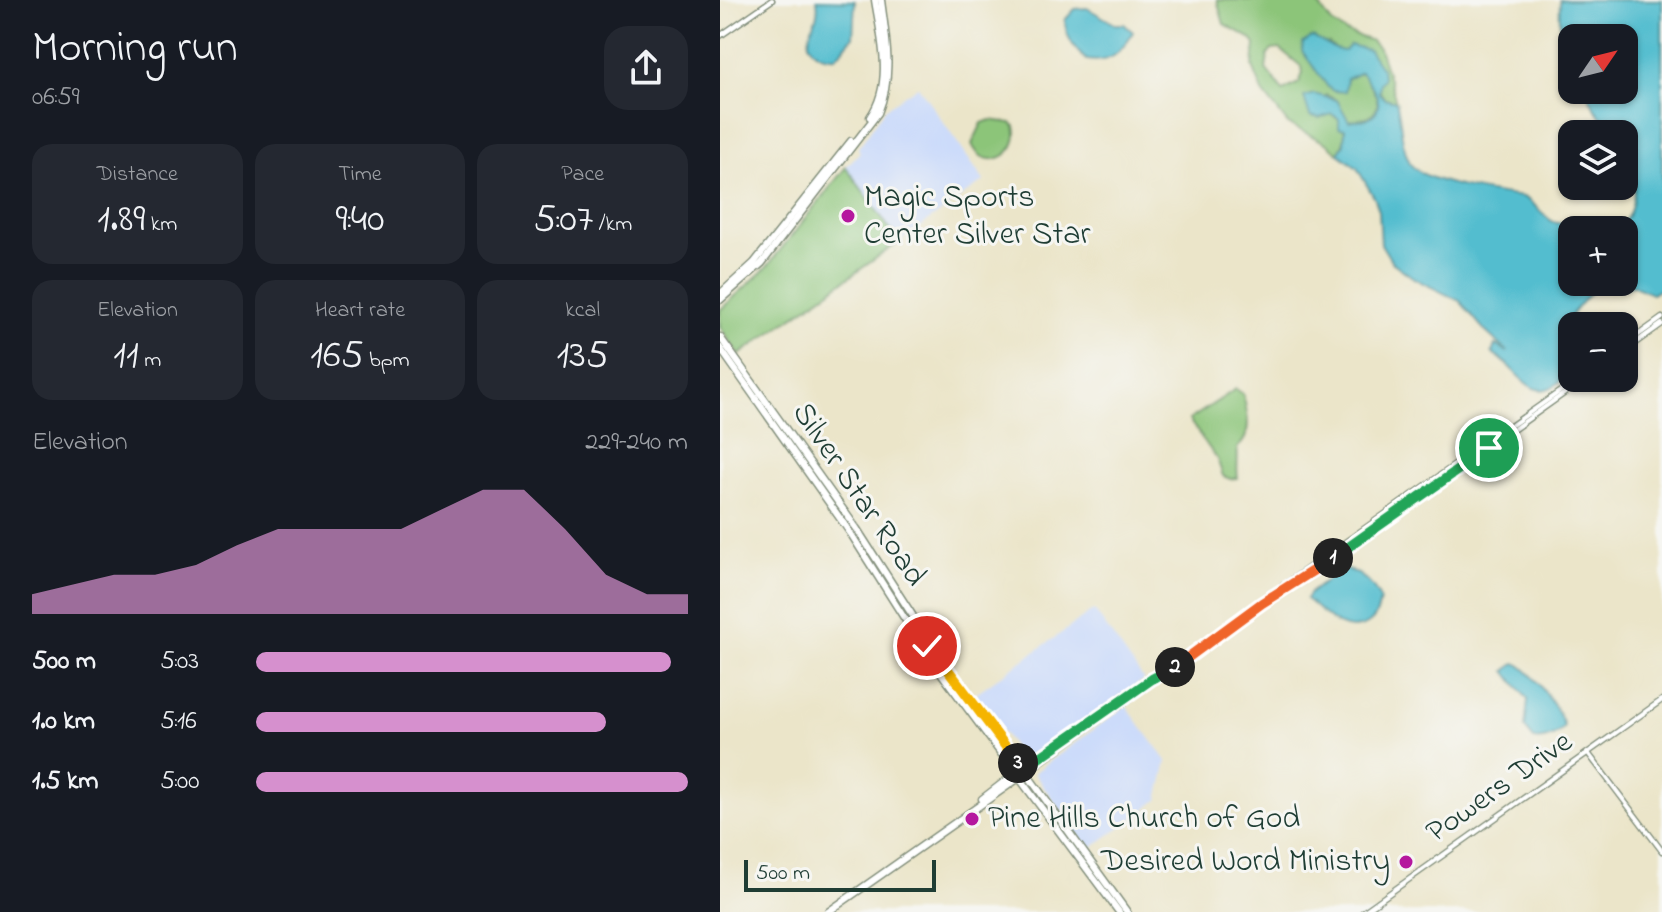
<!DOCTYPE html>
<html lang="en">
<head>
<meta charset="utf-8">
<style>
  :root { --surface:#171b24; --page:#242831; --text:#f1f3f6; --muted:#9ea1a6; --accent:#d690ce }
  body { margin:0; font-family:"Indie Flower",sans-serif; background:var(--page); color:var(--text); height:100vh; display:flex; flex-direction:column; font-size:30px; white-space:nowrap }
  * { box-sizing:border-box; margin:0 }
  p { font-size:26px; color:var(--muted) }
  .icon { flex:none; width:44px; height:44px; fill:none; stroke:currentColor; stroke-width:2; stroke-linecap:round; stroke-linejoin:round }
  .map { position:relative; flex:1; overflow:hidden }
  .side { display:flex; flex-direction:column; background:var(--surface); width:720px }
  .side>* { flex:none }
  .needle { width:52px; rotate:55deg }
  .buttons { position:absolute; left:838px; top:24px; display:grid; gap:16px }
  .buttons a { display:grid; place-items:center; width:80px; height:80px; border-radius:16px; background:var(--surface); box-shadow:0 2px 6px #0004; font-size:40px }
  .scale { position:absolute; left:24px; bottom:20px; width:192px; box-sizing:border-box; padding-left:8px; border:4px solid #1f3d34; border-top:0; font-size:22px; line-height:28px; white-space:nowrap; color:#1f3d34; -webkit-text-stroke:6px #f6f6f2; paint-order:stroke }
  .pin { position:absolute; display:grid; place-items:center; width:68px; height:68px; color:#fff; margin:-34px; border:4px solid #fff; border-radius:50%; box-shadow:0 2px 8px #0007 }
  .km { position:absolute; width:40px; height:40px; margin:-20px; border-radius:50%; background:#222; color:#fff; font-size:22px; line-height:40px; text-align:center }
  .round { display:grid; place-items:center; flex:none; width:84px; height:84px; border-radius:24px; background:var(--page) }
  .head { display:flex; align-items:center; justify-content:space-between; height:136px; padding:0 32px }
  h1 { font-size:44px; font-weight:600; line-height:60px }
  .stats { display:grid; grid-template-columns:repeat(3,1fr); gap:12px; height:136px; padding:8px 32px }
  .stats div { display:grid; align-content:center; border-radius:20px; background:var(--page); text-align:center }
  .stats b { font-size:40px; font-weight:600 }
  .stats small { font-size:22px; font-weight:400 }
  .stats p { font-size:22px }
  .chart { height:224px; padding:16px 32px }
  .chart p { display:flex; justify-content:space-between }
  .chart svg { width:100%; height:144px; margin-top:8px; fill:var(--accent); opacity:.7 }
  ul { padding:0 32px; list-style:none; font-size:26px }
  li { display:grid; grid-template-columns:128px 96px 1fr; align-items:center; height:60px }
  li i { height:20px; border-radius:10px; background:var(--accent) }
  main { display:flex; flex:1; min-height:0 }
  .map>svg:first-child { display:block }
</style>
</head>
<body>
<main>
<section class="side">
<div class="head"><div><h1>Morning run</h1><p>06:59</p></div><a class="round"><svg class="icon" aria-label="share" viewBox="0 0 24 24"><path d="M12 15V3M7 8l5-5 5 5M5 13v7h14v-7"/></svg></a></div>
<div class="stats">
<div><p>Distance</p><b>1.89<small> km</small></b></div>
<div><p>Time</p><b>9:40</b></div>
<div><p>Pace</p><b>5:07<small> /km</small></b></div>
</div>
<div class="stats">
<div><p>Elevation</p><b>11<small> m</small></b></div>
<div><p>Heart rate</p><b>165<small> bpm</small></b></div>
<div><p>kcal</p><b>135</b></div>
</div>
<div class="chart"><p><span>Elevation</span>229–240 m</p>
<svg viewBox="0 0 160 44" preserveAspectRatio="none"><path d="M0 44V38L10 35L20 32L30 32L40 29L50 23L60 18L70 18L80 18L90 18L100 12L110 6L120 6L130 18L140 32L150 38L160 38V44z"/></svg>
</div>
<ul>
<li><b>500 m</b>5:03<i style="width:96%"></i></li>
<li><b>1.0 km</b>5:16<i style="width:81%"></i></li>
<li><b>1.5 km</b>5:00<i style="width:100%"></i></li>
</ul>
</section>
<div class="map">
<svg width="942" height="912" viewBox="0 0 942 912">
  <rect width="100%" height="100%" fill="#f6f6f2"/>
  <filter id="ink" filterUnits="userSpaceOnUse"><feTurbulence type="fractalNoise" baseFrequency=".0125" numOctaves="2"/><feDisplacementMap in="SourceGraphic" scale="16" xChannelSelector="R" yChannelSelector="G"/><feConvolveMatrix kernelMatrix="1 2 1 2 8 2 1 2 1" color-interpolation-filters="sRGB"/></filter>
  <filter id="wash" filterUnits="userSpaceOnUse"><feTurbulence type="fractalNoise" baseFrequency=".006" numOctaves="4" result="noise"/><feDisplacementMap in="SourceGraphic" scale="32" xChannelSelector="R" yChannelSelector="G"/><feGaussianBlur stdDeviation="1.8" result="paint"/><feColorMatrix in="noise" values="0 0 0 0 0 0 0 0 0 0 0 0 0 0 0 0 0 1.4 0 .05"/><feComposite in="paint" operator="in"/></filter>
  <g filter="url(#wash)">
    <rect width="100%" height="100%" fill="#ebe5c9"/>
    <g fill="#ccdbfa">
      <polygon points="198,86 264,181 179,242 126,167 140,152 138,148 166,108"/>
      <polygon points="374,610 424,680 304,761 255,694"/>
      <polygon points="406,706 447,761 438,800 368,850 314,773"/>
    </g>
    <g fill="#8cc579" stroke="#568156" stroke-width="2" fill-rule="evenodd">
      <path d="M497,0H595L612,23L626,32L652,41L659,48L676,101L664,98L658,89L660,83L625,51H618L608,43L627,79L641,72C661,98 669,117 628,121L617,100L606,95L599,118L611,114C628,124 628,138 618,153L608,144L568,124L543,92L533,67L535,44L530,38L504,24ZM560,49L582,67L583,73L579,83L563,91L546,69L548,55L552,50Z"/>
      <path d="M270,120L291,123L295,126C303,155 264,174 252,144L262,123Z"/>
      <polygon points="126,167 179,242 19,355 0,327 0,310 46,268"/>
      <path d="M516,389L523,394C527,412 534,435 517,448C519,458 516,467 518,478L510,479L503,476L497,459L469,420Z"/>
    </g>
    <g fill="#53bdcf" stroke="#397d82" stroke-width="2">
      <path d="M97,0L135,1L133,37L116,57C105,58 94,54 89,44C88,26 101,20 97,0Z"/>
      <path d="M840,0H942V288L932,294L912,285L906,288L898,282H904V230H852V282H880C856,308 841,319 840,356L851,370C848,377 844,379 838,383C809,406 795,363 772,353L775,345L788,352L765,331L740,301L695,279L672,262L661,244L659,211L655,199L637,168L618,153L624,144L625,129L619,128V119L612,114L599,118L590,116L584,97L594,94L617,100L629,121C635,119 642,121 648,118C670,107 651,85 641,72L627,79L625,92L613,91L608,87L582,51L583,43L592,37C602,41 614,51 625,51L630,45L649,50L662,69L663,79L660,83L659,93L664,98L676,101C682,121 680,144 690,163C700,183 779,194 803,197C826,209 826,232 856,220C864,226 887,232 897,227C922,216 916,154 904,135C899,127 889,124 881,117C874,109 871,99 865,90H904V38H852V71C840,53 839,21 840,0Z"/>
      <path d="M367,8L395,24H404L413,32C401,52 392,64 367,60C355,51 345,35 345,20L355,9Z"/>
      <path d="M623,568C640,572 652,583 660,599C658,612 656,621 643,626C619,635 604,612 586,599L590,593Z"/>
      <path d="M795,663C809,666 841,712 844,727C838,735 824,741 814,739L805,728L808,700L786,671Z"/>
    </g>
  </g>
  <g filter="url(#ink)">
    <g fill="none" stroke-linecap="round" stroke-linejoin="round">
      <g stroke="#85917e" stroke-width="7">
        <g id="minor">
          <polyline points="0,36 52,0"/>
          <polyline points="904,345 942,318"/>
          <polyline points="904,351 942,324"/>
          <polyline points="547,601 604,564 866,378"/>
          <polyline points="868,753 942,851"/>
          <polyline points="303,769 464,660 554,592 859,378"/>
          <polyline points="306,773 440,677"/>
          <polyline points="643,912 942,700"/>
        </g>
      </g>
      <g stroke="#85917e" stroke-width="9">
        <g id="major">
          <path d="M150,117C174,83 161,38 155,0"/>
          <polyline points="0,294 34,263 131,141"/>
          <path d="M0,300L42,263L158,113C174,74 166,40 161,0"/>
          <polyline points="0,337 137,529 223,663 283,741 407,912"/>
          <polyline points="0,348 131,534 207,654 399,912"/>
          <polyline points="262,799 297,772"/>
          <polyline points="108,912 303,775"/>
        </g>
      </g>
      <use href="#minor" stroke="#fff" stroke-width="4"/>
      <use href="#major" stroke="#fff" stroke-width="6"/>
    </g>
  </g>
  <g fill="none" stroke-linecap="round" stroke-linejoin="round" filter="url(#ink)">
    <g stroke="#fff" stroke-width="16">
      <polyline id="split-1" points="613,558 769,448"/>
    </g>
    <g stroke="#fff" stroke-width="16">
      <polyline id="split-2" points="455,667 542,603 613,558"/>
    </g>
    <g stroke="#fff" stroke-width="16">
      <polyline id="split-3" points="298,763 303,769 432,679 455,667"/>
    </g>
    <g stroke="#fff" stroke-width="16">
      <polyline id="split-4" points="207,646 211,647 298,763"/>
    </g>
    <use href="#split-1" stroke="#22a559" stroke-width="10"/>
    <use href="#split-2" stroke="#f0652b" stroke-width="10"/>
    <use href="#split-3" stroke="#22a559" stroke-width="10"/>
    <use href="#split-4" stroke="#f5b400" stroke-width="10"/>
  </g>
  <g fill="#b5179e" stroke="#f6f6f2" stroke-width="3">
    <circle cx="128" cy="216" r="8"/>
    <circle cx="252" cy="819" r="8"/>
    <circle cx="686" cy="862" r="8"/>
  </g>
  <g text-anchor="middle" dominant-baseline="central" stroke-width="6" stroke-linejoin="round" paint-order="stroke">
    <g font-size="32" fill="#1f3d34" stroke="#f6f6f2" text-anchor="start">
      <text x="144" y="198">Magic Sports<tspan x="144" dy="37">Center Silver Star</tspan></text>
      <text x="268" y="819">Pine Hills Church of God</text>
      <text x="670" y="862" text-anchor="end">Desired Word Ministry</text>
    </g>
    <g font-size="32" fill="#1f3d34" stroke="#f6f6f2">
      <text transform="translate(138 495) rotate(56)">Silver Star Road</text>
      <text transform="translate(780 788) rotate(-35)">Powers Drive</text>
    </g>
  </g>
</svg>
<div class="buttons">
<a><svg class="needle" viewBox="-14 -14 28 28"><path d="M0-13l5 13h-10z" fill="#e53935"/><path d="M0 13l5-13h-10z" fill="#9ea1a6"/></svg></a>
<a><svg class="icon" aria-label="layers" viewBox="0 0 24 24"><path d="M12 4l9 5-9 5-9-5zM3 14l9 5 9-5"/></svg></a>
<a>+</a>
<a>−</a>
</div>
<div class="scale">500 m</div>
<div class="pin" style="left:769px;top:448px;background:#1e9e55"><svg class="icon" aria-label="arrive" viewBox="0 0 24 24"><path d="M6 21V4h12l-3 4 3 4H6"/></svg></div>
<div class="pin" style="left:207px;top:646px;background:#d93025"><svg class="icon" aria-label="check" viewBox="0 0 24 24"><path d="M5 12l5 5 9-10"/></svg></div>
<b class="km" style="left:613px;top:558px">1</b>
<b class="km" style="left:455px;top:667px">2</b>
<b class="km" style="left:298px;top:763px">3</b>
</div>
</main>
</body>
</html>
